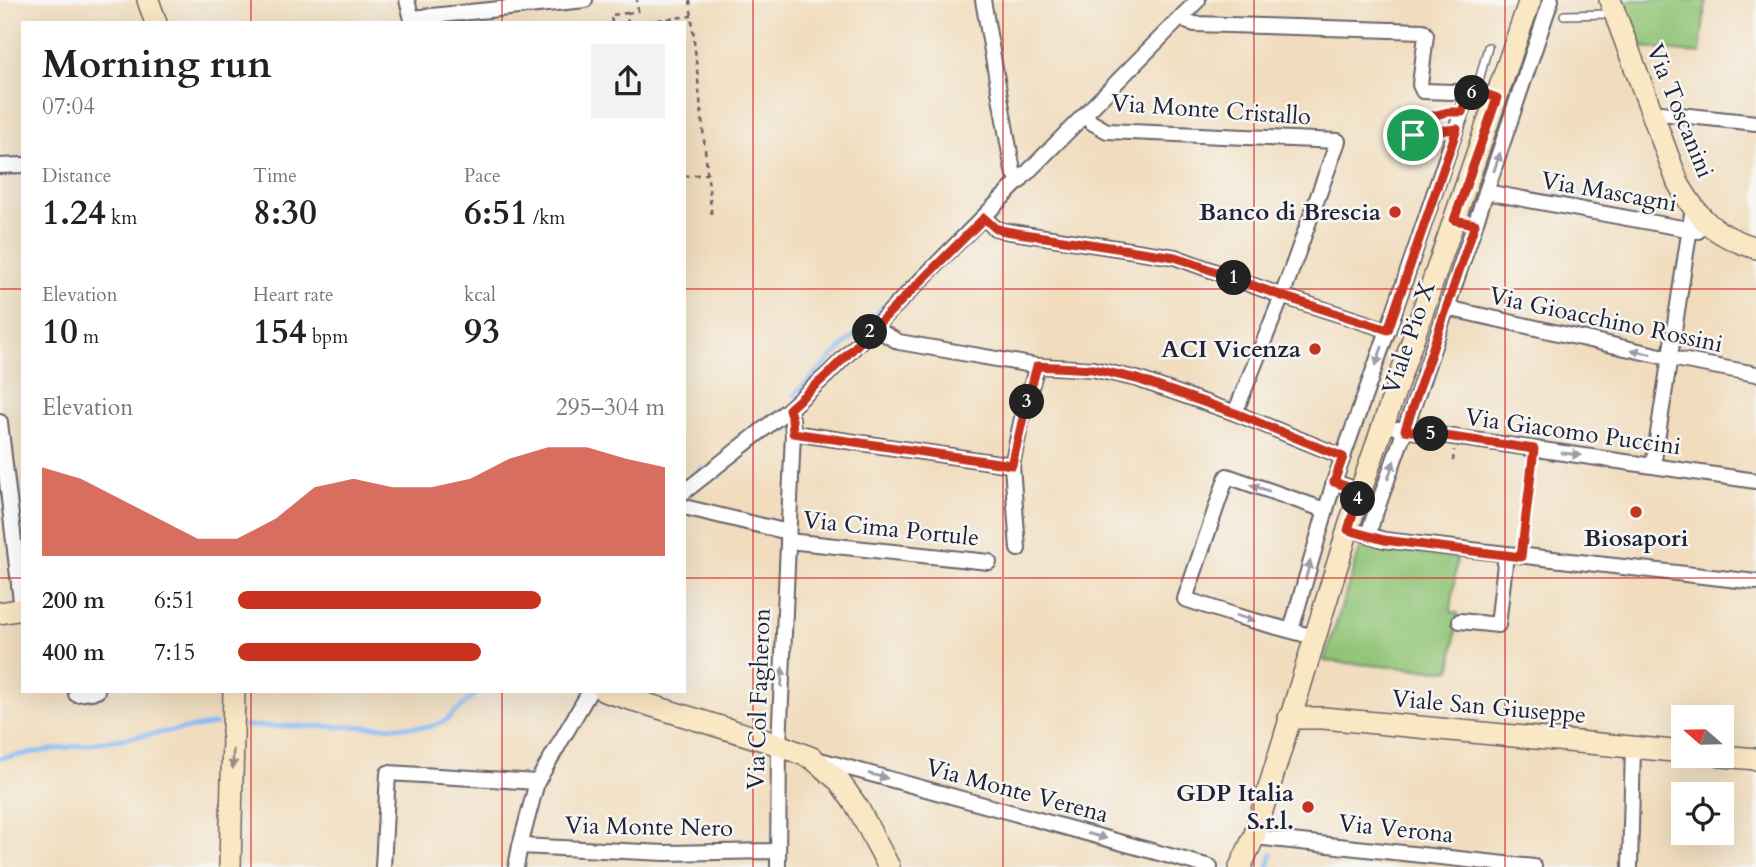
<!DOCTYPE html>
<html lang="en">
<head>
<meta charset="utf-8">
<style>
  :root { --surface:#fff; --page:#f2f2f2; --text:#222; --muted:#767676; --accent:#c8321e }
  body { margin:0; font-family:Cardo,serif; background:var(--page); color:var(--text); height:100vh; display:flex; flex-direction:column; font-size:26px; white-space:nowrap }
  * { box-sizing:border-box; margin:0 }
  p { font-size:23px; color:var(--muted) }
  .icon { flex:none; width:38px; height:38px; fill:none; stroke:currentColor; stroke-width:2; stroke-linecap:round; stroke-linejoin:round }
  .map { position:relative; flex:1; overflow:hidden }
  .details { position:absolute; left:21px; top:21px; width:665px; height:672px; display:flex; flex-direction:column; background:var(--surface); border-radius:0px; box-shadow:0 7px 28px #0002 }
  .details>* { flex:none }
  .needle { width:46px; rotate:290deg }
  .tools { position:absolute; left:1671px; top:705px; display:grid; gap:14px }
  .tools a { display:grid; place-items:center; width:63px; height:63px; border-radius:0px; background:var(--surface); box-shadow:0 7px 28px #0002; font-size:35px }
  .pin { position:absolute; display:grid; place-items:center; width:60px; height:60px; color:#fff; margin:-30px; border:4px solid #fff; border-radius:50%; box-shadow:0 2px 7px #0007 }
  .km { position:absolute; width:35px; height:35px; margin:-18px; border-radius:50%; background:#222; color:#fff; font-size:19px; line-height:35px; text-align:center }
  .round { display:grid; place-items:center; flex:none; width:74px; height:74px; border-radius:0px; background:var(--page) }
  .overview { display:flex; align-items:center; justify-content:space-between; height:119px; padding:0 21px }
  h1 { font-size:38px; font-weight:600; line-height:52px }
  .stats { display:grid; grid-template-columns:repeat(3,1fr); gap:10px; height:119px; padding:7px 21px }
  .stats div { display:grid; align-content:center }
  .stats b { font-size:35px; font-weight:600 }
  .stats small { font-size:19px; font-weight:400 }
  .stats p { font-size:19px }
  .chart { height:196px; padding:14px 21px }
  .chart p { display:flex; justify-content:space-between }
  .chart svg { width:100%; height:126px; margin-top:7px; fill:var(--accent); opacity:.7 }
  ul { padding:0 21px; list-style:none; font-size:23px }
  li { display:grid; grid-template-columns:112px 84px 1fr; align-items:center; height:52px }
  li i { height:18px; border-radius:9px; background:var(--accent) }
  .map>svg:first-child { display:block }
</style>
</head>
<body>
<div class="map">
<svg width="1756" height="867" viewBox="0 0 1756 867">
  <rect width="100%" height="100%" fill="#f6f6f2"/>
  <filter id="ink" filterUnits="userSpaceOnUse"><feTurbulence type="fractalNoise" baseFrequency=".0143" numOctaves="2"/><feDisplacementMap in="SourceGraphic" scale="14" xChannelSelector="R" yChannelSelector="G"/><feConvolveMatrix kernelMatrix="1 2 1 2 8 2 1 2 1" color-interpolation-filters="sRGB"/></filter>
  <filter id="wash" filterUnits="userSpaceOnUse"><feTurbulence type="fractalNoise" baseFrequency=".00686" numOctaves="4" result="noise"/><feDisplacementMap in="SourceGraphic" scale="28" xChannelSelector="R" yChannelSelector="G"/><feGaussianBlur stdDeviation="1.57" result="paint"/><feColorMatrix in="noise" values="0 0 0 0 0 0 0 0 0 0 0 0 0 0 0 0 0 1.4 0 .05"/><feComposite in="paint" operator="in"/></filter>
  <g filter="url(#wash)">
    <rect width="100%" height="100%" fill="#f1ddbe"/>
    <g fill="#8fc375" stroke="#587258" stroke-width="2">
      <polygon points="1621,0 1706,0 1700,54 1641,47"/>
      <polygon points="1365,546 1457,558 1451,612 1458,613 1451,670 1418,669 1324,661 1360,549"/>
    </g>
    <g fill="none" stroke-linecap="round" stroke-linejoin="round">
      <g stroke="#86bbf5" stroke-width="4.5">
        <polyline points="794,395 899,291"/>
        <polyline points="684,483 703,468"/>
        <polyline points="245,726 429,727 445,721 479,691"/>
        <polyline points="0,758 216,724"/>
        <polyline points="1268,867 1272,854"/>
      </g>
    </g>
  </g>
  <g filter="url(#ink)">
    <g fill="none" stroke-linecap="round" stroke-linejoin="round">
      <g stroke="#6a6369" stroke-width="10">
        <g id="lane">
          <polyline points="1564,15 1611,14"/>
          <polyline points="1476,92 1488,47"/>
          <path d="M1455,129L1437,131L1417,138L1413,135C1412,128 1412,123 1419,119L1448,112H1462"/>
          <polyline points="1521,556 1534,449"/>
        </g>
      </g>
      <g stroke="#6a6369" stroke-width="18">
        <g id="street">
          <polyline points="407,0 413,23"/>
          <polyline points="983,0 1013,171 1020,181"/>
          <polyline points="1183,15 1188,22 1195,24 1423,31 1426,35 1420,85 1423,91 1483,93 1497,98"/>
          <polyline points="412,18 585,0"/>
          <polyline points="1651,112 1756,123"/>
          <polyline points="1085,115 1091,122 1107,131 1338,141 1282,296 1235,413"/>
          <polyline points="0,166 23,165"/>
          <polyline points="1486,192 1698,231"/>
          <polyline points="984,218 995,228 1005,231 1175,257 1282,296 1388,330"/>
          <polyline points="1447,308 1670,358 1756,374"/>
          <polyline points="876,326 883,333 899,342 1037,366 1093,369 1137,379 1235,413 1343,457"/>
          <polyline points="0,422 22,610"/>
          <polyline points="1398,429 1756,481"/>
          <polyline points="793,433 1012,465"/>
          <polyline points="1653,466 1693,208"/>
          <polyline points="1334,482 1360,491"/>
          <polyline points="684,492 789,409 827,375 1198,0"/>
          <polyline points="684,507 788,532"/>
          <polyline points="1359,532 1384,540 1756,582"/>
          <polyline points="1368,534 1420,387 1551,0"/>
          <polyline points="788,541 989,562"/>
          <polyline points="1018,549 1012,465 1022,418 1037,366"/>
          <polyline points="1460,621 1498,625 1506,555"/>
          <polyline points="1291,630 1334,482 1388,330 1468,94"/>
          <polyline points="1314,637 1240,617 1185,599 1227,476 1325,510"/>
          <polyline points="76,694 97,691"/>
          <polyline points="820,760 1210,867"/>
          <polyline points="1254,837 1534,867"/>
          <polyline points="520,846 665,853 778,851"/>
          <polyline points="383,867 388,773 537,782"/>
          <polyline points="516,867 520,846 537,782 590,691"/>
          <polyline points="778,867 779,745 793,433 792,419 789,409"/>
          <polyline points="1630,867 1633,747"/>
        </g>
      </g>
      <g stroke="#6a6369" stroke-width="24">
        <g id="secondary">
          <polyline points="148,0 156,23"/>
          <path d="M1610,0L1678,183C1699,220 1714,235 1756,248"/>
          <polyline points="0,613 23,609"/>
          <polyline points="604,691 779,745 812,758 839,781 858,808 889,867"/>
          <polyline points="1289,718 1323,718 1684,752"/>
          <polyline points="1722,756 1756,759"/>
          <polyline points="230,867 234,691"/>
          <polyline points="1240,867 1254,837 1354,510 1530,0"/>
        </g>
      </g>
      <g stroke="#6a6369" stroke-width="2.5" stroke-dasharray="5 5" stroke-linecap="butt">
        <polyline points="690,0 712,219"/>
        <polyline points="627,13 638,11 637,0"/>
        <polyline points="612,23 611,15 627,13 628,23"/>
        <polyline points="628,23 692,16"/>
        <polyline points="684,176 707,174"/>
        <polyline points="1453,461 1454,450"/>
      </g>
      <use href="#lane" stroke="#fff" stroke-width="7"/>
      <use href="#street" stroke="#fff" stroke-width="14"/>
      <use href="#secondary" stroke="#fae7c3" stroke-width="21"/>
    </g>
    <defs><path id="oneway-solid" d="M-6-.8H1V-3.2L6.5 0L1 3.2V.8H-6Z" transform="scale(1.75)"/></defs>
    <g fill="#9c9ca7">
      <use href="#oneway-solid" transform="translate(1497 162) rotate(-71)"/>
      <use href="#oneway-solid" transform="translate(1641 352) rotate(-167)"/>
      <use href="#oneway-solid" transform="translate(1379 356) rotate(109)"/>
      <use href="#oneway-solid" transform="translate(1571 454) rotate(8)"/>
      <use href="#oneway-solid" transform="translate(1391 470) rotate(-71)"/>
      <use href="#oneway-solid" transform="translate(1260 488) rotate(-161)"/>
      <use href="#oneway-solid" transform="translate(1308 570) rotate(-75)"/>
      <use href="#oneway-solid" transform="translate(1245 618) rotate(16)"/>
      <use href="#oneway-solid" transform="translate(782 677) rotate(-87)"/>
      <use href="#oneway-solid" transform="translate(878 776) rotate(15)"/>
      <use href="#oneway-solid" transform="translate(1097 836) rotate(15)"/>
    </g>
    <use fill="#998e86" href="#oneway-solid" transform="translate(233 759) rotate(91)"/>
  </g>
  <g fill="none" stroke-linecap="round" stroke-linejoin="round" filter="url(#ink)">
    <g stroke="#fff" stroke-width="14">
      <path id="route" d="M1476,93L1486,94L1497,98L1454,220L1475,224L1405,430L1534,449L1521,557L1384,540L1348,530L1360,491L1334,482L1343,457L1235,413L1137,379L1093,369L1037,366L1023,418L1012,465L793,433L792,419L789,409L827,375L984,218L995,228L1005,231L1175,257L1282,296L1388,330L1457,129L1437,131L1417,138L1413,135C1412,128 1412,123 1419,119L1448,112H1462L1468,94Z"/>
    </g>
    <use href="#route" stroke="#c8321e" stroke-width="9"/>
  </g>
  <path fill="none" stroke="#d62828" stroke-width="2" stroke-opacity="0.55" d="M251,0V23M502,0V23M753,0V867M1003,0V867M1254,0V867M1505,0V867M0,289H23M684,289H1756M0,578H23M684,578H1756M251,691V867M502,691V867"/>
  <g fill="#c8321e" stroke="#f6f6f2" stroke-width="2.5">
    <circle cx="1395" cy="212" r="7"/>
    <circle cx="1315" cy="349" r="7"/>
    <circle cx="1636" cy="512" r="7"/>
    <circle cx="1308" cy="807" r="7"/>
  </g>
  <g text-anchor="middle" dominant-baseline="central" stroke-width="5" stroke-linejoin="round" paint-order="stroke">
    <g font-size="24" fill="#22223b" stroke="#f6f6f2">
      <text transform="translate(1211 110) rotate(4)">Via Monte Cristallo</text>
      <text transform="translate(1680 111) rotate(68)">Via Toscanini</text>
      <text transform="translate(1609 192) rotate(10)">Via Mascagni</text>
      <text transform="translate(1606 320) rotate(12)">Via Gioacchino Rossini</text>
      <text transform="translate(1409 338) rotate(-71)">Viale Pio X</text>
      <text transform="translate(1573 432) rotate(8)">Via Giacomo Puccini</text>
      <text transform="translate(891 529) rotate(6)">Via Cima Portule</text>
      <text transform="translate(759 699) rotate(-88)">Via Col Fagheron</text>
      <text transform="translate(1489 707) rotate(5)">Viale San Giuseppe</text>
      <text transform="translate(1017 791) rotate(15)">Via Monte Verena</text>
      <text transform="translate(649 827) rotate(1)">Via Monte Nero</text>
      <text transform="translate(1396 829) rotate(6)">Via Verona</text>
    </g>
    <g font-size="24" font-weight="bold" fill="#22223b" stroke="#f6f6f2" text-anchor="end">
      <text x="1381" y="212">Banco di Brescia</text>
      <text x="1301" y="349">ACI Vicenza</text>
      <text x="1636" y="538" text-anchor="middle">Biosapori</text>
      <text x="1294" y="793">GDP Italia<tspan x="1294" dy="28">S.r.l.</tspan></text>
    </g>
  </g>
</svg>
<div class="tools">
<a><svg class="needle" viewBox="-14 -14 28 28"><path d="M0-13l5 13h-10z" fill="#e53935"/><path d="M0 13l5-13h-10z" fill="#767676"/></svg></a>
<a><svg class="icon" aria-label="locate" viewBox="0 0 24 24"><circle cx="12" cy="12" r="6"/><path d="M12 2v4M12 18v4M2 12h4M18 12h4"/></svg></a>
</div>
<div class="pin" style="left:1413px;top:135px;background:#1e9e55"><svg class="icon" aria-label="arrive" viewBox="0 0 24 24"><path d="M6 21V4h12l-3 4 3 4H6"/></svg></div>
<b class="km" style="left:1234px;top:278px">1</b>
<b class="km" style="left:870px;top:332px">2</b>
<b class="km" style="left:1027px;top:402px">3</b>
<b class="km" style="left:1358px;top:499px">4</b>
<b class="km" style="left:1431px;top:434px">5</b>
<b class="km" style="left:1472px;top:93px">6</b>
<section class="details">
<div class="overview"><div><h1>Morning run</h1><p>07:04</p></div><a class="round"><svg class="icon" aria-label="share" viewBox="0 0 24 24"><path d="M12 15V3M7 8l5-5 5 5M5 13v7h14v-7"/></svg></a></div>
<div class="stats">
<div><p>Distance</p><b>1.24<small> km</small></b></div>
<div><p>Time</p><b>8:30</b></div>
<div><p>Pace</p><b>6:51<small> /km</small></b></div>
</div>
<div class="stats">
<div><p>Elevation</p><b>10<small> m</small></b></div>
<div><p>Heart rate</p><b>154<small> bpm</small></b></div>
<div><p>kcal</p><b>93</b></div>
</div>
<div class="chart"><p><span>Elevation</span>295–304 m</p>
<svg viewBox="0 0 160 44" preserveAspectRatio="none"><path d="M0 44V13L10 17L20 24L30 31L40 38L50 38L60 31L70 20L80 17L90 20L100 20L110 17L120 10L130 6L140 6L150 10L160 13V44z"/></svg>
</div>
<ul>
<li><b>200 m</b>6:51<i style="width:71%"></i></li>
<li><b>400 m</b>7:15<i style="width:57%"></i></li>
</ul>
</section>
</div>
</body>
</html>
